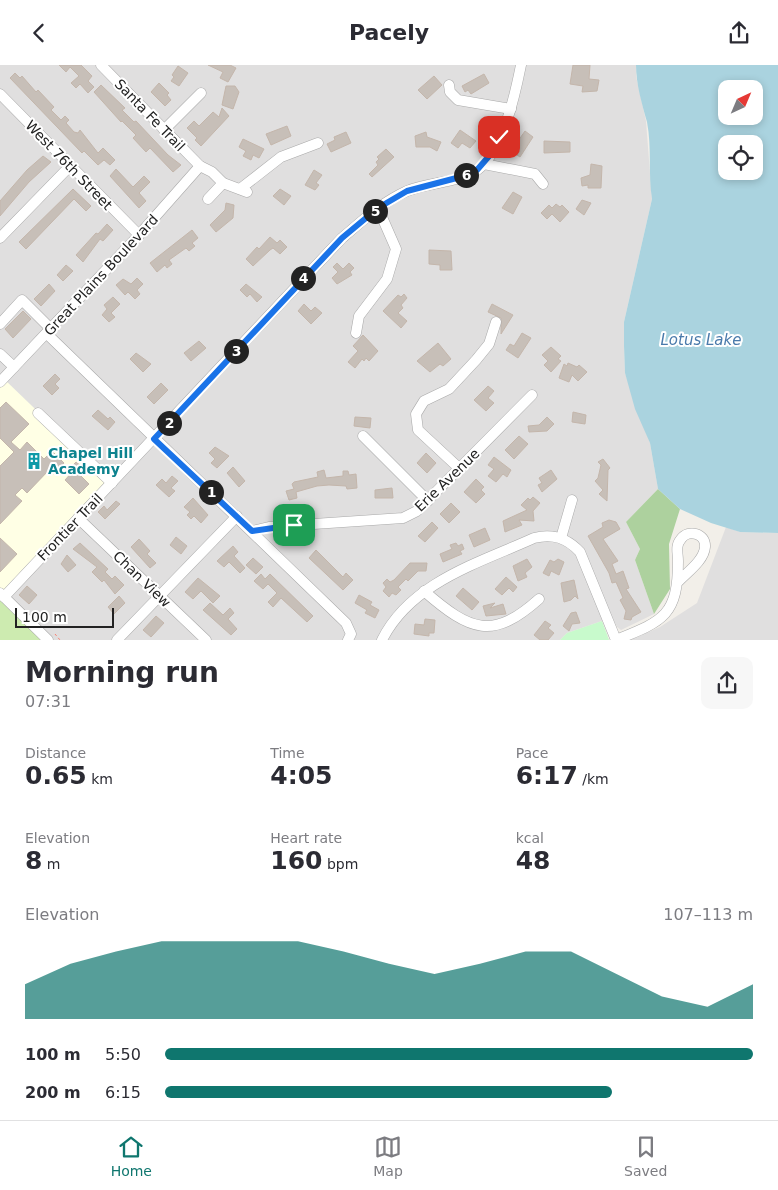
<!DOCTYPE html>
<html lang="en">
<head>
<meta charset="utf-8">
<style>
  :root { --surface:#fff; --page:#f7f7f7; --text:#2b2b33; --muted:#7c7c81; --line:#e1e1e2; --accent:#0f766e }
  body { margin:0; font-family:"DejaVu Sans",sans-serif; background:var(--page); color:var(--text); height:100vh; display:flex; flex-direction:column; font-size:19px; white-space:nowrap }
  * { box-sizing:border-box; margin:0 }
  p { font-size:16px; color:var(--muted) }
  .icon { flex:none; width:28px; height:28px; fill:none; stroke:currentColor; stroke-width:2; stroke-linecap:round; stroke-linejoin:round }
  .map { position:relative; height:575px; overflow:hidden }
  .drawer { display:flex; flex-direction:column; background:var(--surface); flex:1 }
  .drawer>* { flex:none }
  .needle { width:32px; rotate:44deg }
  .fabs { position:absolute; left:718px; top:15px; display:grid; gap:10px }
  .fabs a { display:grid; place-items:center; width:45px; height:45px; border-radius:10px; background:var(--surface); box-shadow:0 2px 8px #0003; font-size:25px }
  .scale { position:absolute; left:15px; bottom:12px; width:99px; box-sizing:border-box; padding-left:5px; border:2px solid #222; border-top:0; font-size:14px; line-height:18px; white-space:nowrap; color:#222; -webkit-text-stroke:4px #fff; paint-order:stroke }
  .pin { position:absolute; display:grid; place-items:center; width:42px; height:42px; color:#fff; margin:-21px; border-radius:10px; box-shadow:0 2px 8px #0006 }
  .km { position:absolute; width:25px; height:25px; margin:-12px; border-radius:50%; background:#222; color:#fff; font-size:14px; line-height:25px; text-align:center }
  .round { display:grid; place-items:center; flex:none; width:52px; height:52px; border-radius:10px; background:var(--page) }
  .headline { display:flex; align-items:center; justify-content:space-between; height:85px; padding:0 25px }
  h1 { font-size:28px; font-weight:800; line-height:38px }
  .stats { display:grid; grid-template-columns:repeat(3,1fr); gap:8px; height:85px; padding:5px 25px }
  .stats div { display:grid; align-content:center }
  .stats b { font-size:25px; font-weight:800 }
  .stats small { font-size:14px; font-weight:400 }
  .stats p { font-size:14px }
  .chart { height:140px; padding:10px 25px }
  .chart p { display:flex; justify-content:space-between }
  .chart svg { width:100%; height:90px; margin-top:5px; fill:var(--accent); opacity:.7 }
  ul { padding:0 25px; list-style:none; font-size:16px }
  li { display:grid; grid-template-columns:80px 60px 1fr; align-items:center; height:38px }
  li i { height:12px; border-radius:6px; background:var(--accent) }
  header { display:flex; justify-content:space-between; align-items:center; height:65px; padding:0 25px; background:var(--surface); font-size:22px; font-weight:800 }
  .menu { display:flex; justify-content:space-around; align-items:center; height:70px; border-top:1px solid var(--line); background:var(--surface); font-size:14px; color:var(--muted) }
  .menu a { display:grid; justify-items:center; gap:2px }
  .menu .on { color:var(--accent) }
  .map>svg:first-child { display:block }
</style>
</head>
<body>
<header><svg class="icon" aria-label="back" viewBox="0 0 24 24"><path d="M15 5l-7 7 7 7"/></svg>Pacely<svg class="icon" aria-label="share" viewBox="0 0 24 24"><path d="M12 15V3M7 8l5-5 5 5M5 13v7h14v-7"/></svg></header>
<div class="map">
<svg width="778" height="575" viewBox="0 0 778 575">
  <rect width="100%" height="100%" fill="#f2efe9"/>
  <g fill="#e0dfdf">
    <polygon points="0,0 636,0 636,11 646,56 652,134 624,257 624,281 625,308 650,378 658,424 626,457 640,484 635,495 654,549 621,565 617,562 613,554 602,556 567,568 560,575 48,575 4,532 38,348 3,314 0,317"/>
    <polygon points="726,462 740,467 778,468 778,575 630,575 660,562 697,538"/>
  </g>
  <polygon fill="#ffffe5" points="3,313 112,418 4,532 0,528 0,317"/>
  <polygon fill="#cdebb0" points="0,528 48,575 0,575"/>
  <polygon fill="#add19e" points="658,424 680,444 669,479 670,524 654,549 635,495 640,484 626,457"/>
  <polygon fill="#c8facc" points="602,556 609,575 560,575 567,568"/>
  <path fill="#aad3df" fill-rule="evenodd" d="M636,0H778V468L740,467L711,458L680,444L658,424L650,378L635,344L625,308L624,281V257L652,134C648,109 652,83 647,57C642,39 636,19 636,0ZM726,24H754V51H726ZM726,79H754V106H726Z"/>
  <g fill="#c7bfb8" stroke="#c4b6ab">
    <polygon points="59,0 81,0 92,11 88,16 94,22 88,28 80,19 76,23 71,18 79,11 70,2 66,7"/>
    <polygon points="208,0 230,0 236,3 228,17 220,13 223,7"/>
    <polygon points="573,0 590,0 589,14 599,15 597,26 582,27 583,21 570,19"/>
    <polygon points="178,1 188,8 179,21 171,16 174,12 172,10"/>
    <polygon points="15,8 20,13 22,11 36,27 38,25 54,42 51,45 61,55 65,51 69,55 66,58 74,67 78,68 80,65 98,88 103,83 115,95 110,100 104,95 98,100 84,86 82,88 10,13"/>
    <polygon points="484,9 489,18 471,29 468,25 465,27 462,21"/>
    <polygon points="434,11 442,20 427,34 418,25"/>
    <polygon points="159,18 169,28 167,30 171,35 165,41 151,27"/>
    <polygon points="101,20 125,43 122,45 134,57 136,56 168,90 181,100 173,107 150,83 146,87 133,73 136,70 122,56 121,57 94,27"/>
    <polygon points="226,21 235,21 239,27 233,44 222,40"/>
    <polygon points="222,43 229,51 201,81 195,75 197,73 187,63 194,56 199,61 213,47 219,52"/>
    <polygon points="287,61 291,71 271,80 266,69"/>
    <polygon points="460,65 476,76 470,83 462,78 458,83 451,78"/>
    <polygon points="525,66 533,72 520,92 511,86"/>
    <polygon points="346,67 351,78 331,87 327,79 335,75 334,72"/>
    <polygon points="426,67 427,72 441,77 437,86 430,82 416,82 415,71"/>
    <polygon points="243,74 264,84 259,93 253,90 251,95 243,91 246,86 239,82"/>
    <polygon points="544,76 570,77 570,87 544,88"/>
    <polygon points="386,84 394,92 372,112 369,109 378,100 376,97 379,94 377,92"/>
    <polygon points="43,91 51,97 29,117 0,151 0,136 27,105"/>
    <polygon points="591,99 602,101 601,123 588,123 588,120 582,121 581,113 590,110"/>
    <polygon points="116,104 133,122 144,111 150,117 139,128 146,136 139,143 110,111"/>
    <polygon points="314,105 322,110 316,118 319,120 315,125 305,120"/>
    <polygon points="73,124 91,141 86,146 74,134 26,184 19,177"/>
    <polygon points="280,124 291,131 284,140 273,131"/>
    <polygon points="513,127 522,132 513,149 502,143"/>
    <polygon points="582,135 591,138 584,150 576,144"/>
    <polygon points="226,138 234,140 233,153 216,167 210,160 225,145"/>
    <polygon points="556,139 560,142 562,140 569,147 560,157 552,149 547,154 541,148 549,140 552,143"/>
    <polygon points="107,159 113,165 103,176 100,174 83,197 76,190 96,168 98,169"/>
    <polygon points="192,165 198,173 192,178 195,181 189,186 186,183 169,195 172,199 167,203 165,200 157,207 150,198"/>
    <polygon points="270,172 277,178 280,175 287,182 280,189 273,183 270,185 253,201 246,194 257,182 259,184"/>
    <polygon points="429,185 451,186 452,205 440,205 440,200 429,199"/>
    <polygon points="337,198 343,204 349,198 354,203 350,207 352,210 337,219 332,213 338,207 333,202"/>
    <polygon points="66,200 73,206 63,216 57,210"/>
    <polygon points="137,213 143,219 137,225 140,229 135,234 128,227 125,230 116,220 123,214 131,219"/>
    <polygon points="49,219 55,226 41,241 34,234"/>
    <polygon points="246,219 262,232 257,237 250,229 247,232 240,225"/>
    <polygon points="404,229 407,233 401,240 403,243 398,248 407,256 401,263 383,246 398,230 401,232"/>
    <polygon points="113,232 120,239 111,248 115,252 109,257 102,250 107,244 104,240"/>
    <polygon points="304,239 311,246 315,242 322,248 311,259 298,246"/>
    <polygon points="492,239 513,250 501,269 501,253 488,247"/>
    <polygon points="23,246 31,254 13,273 5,264"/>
    <polygon points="522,268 531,273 518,293 506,285 510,279 514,281"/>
    <polygon points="363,270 378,286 369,296 366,293 364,296 362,294 355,303 348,297 358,286 353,281"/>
    <polygon points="199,276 206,283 191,296 184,288"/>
    <polygon points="438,278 451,294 443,301 440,299 430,307 417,296"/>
    <polygon points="551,282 561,291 558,294 561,296 551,307 544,300 548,296 542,290"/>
    <polygon points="136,288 151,299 143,307 130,294"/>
    <polygon points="568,298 577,302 579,300 587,307 578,316 572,310 569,317 559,313 564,299 567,301"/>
    <polygon points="55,309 60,314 55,319 59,323 52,330 43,321"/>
    <polygon points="161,318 168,325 154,339 147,332"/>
    <polygon points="488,321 494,326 488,333 494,338 486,346 474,335"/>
    <polygon points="6,337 29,359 11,377 20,385 27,377 44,394 52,386 64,398 54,409 49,405 27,428 22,423 15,430 22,436 0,459 0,401 14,387 0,373 0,343"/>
    <polygon points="98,345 108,354 110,352 115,357 108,365 92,351"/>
    <polygon points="573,347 586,350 585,359 572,357"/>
    <polygon points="355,352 371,353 370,363 354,361"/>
    <polygon points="547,352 554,359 547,366 529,367 528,361 539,360"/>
    <polygon points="519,371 528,379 514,394 505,385"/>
    <polygon points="215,382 229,391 217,403 211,398 215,394 209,388"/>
    <polygon points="426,388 436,398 427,408 417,398"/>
    <polygon points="494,392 511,405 507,412 503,409 496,417 488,411 494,404 488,400"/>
    <polygon points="603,394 610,403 608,405 607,436 599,429 603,425 595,416 598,413 601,400 598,397"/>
    <polygon points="76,397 81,401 76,406 89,419 79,429 65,415 74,405 71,402"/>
    <polygon points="233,402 245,416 239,422 227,408"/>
    <polygon points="324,405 326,413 343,411 343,406 348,406 349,410 356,409 357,423 347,424 346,421 329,420 317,421 296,427 297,433 289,435 286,426 294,424 292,419 294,417 318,412 317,407"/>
    <polygon points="551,405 557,414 542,427 538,420 542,418 539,413"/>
    <polygon points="172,411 178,416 171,423 175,426 169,432 156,420 162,414 166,418"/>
    <polygon points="476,414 484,422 481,425 485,429 476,438 464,427"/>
    <polygon points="392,423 393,433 375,433 375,425"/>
    <polygon points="533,432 540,438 533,446 534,456 519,455 522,460 505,467 503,456 527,445 521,440 528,433 530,435"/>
    <polygon points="193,433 208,450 201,458 194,451 191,454 187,450 190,447 184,442"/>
    <polygon points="116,436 120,439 105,454 98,447 104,441 107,445"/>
    <polygon points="451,438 460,447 449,458 440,449"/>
    <polygon points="609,455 616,457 620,464 603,474 618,496 612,499 616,509 623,506 629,523 626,524 641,547 632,552 631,555 624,554 626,546 620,535 623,533 616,517 612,518 609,508 588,471 603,462 602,458"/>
    <polygon points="432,457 438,463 425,477 418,471"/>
    <polygon points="485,463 490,475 474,482 469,470"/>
    <polygon points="176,472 187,481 181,489 170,480"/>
    <polygon points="0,473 17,489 0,507"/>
    <polygon points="139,474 150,486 147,489 156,498 150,503 131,482"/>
    <polygon points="80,478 108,504 105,507 112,514 115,511 124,520 115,529 104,515 102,517 92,507 97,502 73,484"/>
    <polygon points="456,478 458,481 462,479 464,484 460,486 462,489 443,497 440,489 452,484 450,480"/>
    <polygon points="233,481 238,487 234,491 245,503 240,508 229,497 224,502 217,496"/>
    <polygon points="316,485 343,512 346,508 353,515 343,525 309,493"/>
    <polygon points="67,490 76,500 68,507 61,499"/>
    <polygon points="253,493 263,502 256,509 246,500"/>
    <polygon points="527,494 532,502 525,508 527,512 518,516 513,501"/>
    <polygon points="558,494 564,497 559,510 551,506 549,511 543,508 550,495 554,497"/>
    <polygon points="410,498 427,498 426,506 418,506 408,516 406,514 398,522 401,525 396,530 392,528 389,532 383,526 386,522 383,518 387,514 390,517 394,515"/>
    <polygon points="261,509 265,514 270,509 313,551 307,557 281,533 273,542 268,537 277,528 268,519 263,524 254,516"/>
    <polygon points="506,512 517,522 513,527 509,523 502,530 495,524"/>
    <polygon points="198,513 220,531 213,538 201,526 193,534 185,527"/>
    <polygon points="574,515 578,534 575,531 571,535 564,537 561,518"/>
    <polygon points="27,521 37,530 29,539 19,530"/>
    <polygon points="463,523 479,537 472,545 456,531"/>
    <polygon points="359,530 372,537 370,540 379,545 375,553 365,548 367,545 355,538"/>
    <polygon points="119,531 125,538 114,549 108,542"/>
    <polygon points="210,538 223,550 230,543 234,548 228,554 237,564 231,570 203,545"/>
    <polygon points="495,538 490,543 503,539 506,549 486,551 483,541"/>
    <polygon points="576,547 580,558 572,559 569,566 563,561 571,548"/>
    <polygon points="156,551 164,558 151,572 143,565"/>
    <polygon points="425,554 435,555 434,568 429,568 429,571 414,569 415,559 424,560"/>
    <polygon points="545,556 551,560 548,563 554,568 548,575 540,575 534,570"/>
  </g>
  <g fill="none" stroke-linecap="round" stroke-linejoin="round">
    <g stroke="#a9a9a9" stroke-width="11">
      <g id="minor">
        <polyline points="101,0 200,101 212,107 223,118 247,127"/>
        <polyline points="449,20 450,27 458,35 511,44"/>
        <polyline points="0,29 139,170"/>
        <polyline points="164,65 201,28"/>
        <polyline points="484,99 535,109 543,119"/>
        <polyline points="240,124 281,92 318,78"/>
        <polyline points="208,134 223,118"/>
        <polyline points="0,173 70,101"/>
        <polyline points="0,259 22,235 51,264"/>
        <polyline points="356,268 359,251 387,214 396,184 378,143"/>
        <polyline points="47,269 346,558 351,569 348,575"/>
        <polyline points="0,289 14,302"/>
        <polyline points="0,317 139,170 200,101"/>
        <polyline points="38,348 112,418"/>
        <polyline points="363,371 428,436"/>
        <polyline points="460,404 418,365 416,349 424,336 449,324 476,295 489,279 496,257"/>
        <polyline points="78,453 206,575"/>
        <polyline points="253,466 269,462 403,453 417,446 532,330"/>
        <polyline points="561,473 572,435"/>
        <path d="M424,526C471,567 493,575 539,534"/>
        <polyline points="0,528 48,575"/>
        <path d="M4,532L342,173C362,156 382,137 407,126C429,117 458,118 477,105C503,86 515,30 521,0"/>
        <polyline points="117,575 237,451"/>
        <path d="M382,575C411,517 479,498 534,473C553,468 567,473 580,487L616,575"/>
        <path d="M616,575C663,556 678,551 678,496C678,488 675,481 681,474C688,464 706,468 705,482C704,496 686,508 677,518"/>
      </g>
    </g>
    <polyline stroke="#fa8072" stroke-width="1" stroke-dasharray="2.5 2.5" stroke-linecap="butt" points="55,569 60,575"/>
    <use href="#minor" stroke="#fff" stroke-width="10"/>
  </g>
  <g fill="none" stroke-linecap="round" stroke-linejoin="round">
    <g stroke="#fff" stroke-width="10">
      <polyline id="route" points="294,460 252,466 154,374 342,173 378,143 407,126 468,110 477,105 490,90 499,72"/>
    </g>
    <use href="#route" stroke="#1a73e8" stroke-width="6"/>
  </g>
  <defs>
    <g id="building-bare" transform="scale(1.35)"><path d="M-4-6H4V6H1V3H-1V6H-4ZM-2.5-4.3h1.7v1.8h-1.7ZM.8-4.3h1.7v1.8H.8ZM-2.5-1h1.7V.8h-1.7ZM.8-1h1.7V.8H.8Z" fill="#0f9aa8" stroke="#fff" stroke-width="2.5" paint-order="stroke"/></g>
  </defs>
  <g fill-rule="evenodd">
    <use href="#building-bare" x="34" y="396"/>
  </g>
  <g text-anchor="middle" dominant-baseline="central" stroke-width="4" stroke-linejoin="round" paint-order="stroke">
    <g font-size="14" fill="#222" stroke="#fff">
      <text transform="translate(150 50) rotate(46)">Santa Fe Trail</text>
      <text transform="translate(69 100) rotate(46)">West 76th Street</text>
      <text transform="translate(101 210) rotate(-47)">Great Plains Boulevard</text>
      <text transform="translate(447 415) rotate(-44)">Erie Avenue</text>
      <text transform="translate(70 462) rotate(-46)">Frontier Trail</text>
      <text transform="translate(142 514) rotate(44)">Chan View</text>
    </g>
    <g font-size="14" font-weight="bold" fill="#0d838f" stroke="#fff" text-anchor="start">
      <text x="48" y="388">Chapel Hill<tspan x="48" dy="16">Academy</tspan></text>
    </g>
    <g font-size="15" font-style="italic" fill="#4a7aab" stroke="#fff">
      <text x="701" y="275">Lotus Lake</text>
    </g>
  </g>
</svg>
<div class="fabs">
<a><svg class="needle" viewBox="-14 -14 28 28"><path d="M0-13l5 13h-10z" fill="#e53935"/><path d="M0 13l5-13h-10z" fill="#7c7c81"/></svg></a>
<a><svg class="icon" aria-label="locate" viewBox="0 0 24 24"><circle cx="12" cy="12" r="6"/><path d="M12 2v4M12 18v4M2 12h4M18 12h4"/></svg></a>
</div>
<div class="scale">100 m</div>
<div class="pin" style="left:294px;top:460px;background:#1e9e55"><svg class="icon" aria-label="arrive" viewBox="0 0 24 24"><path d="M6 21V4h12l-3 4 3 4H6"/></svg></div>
<div class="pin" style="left:499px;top:72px;background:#d93025"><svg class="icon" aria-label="check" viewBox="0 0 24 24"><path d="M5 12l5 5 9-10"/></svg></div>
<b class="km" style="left:211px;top:427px">1</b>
<b class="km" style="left:169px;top:358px">2</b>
<b class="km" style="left:236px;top:286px">3</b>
<b class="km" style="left:303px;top:213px">4</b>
<b class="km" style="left:375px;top:146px">5</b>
<b class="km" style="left:466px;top:110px">6</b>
</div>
<section class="drawer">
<div class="headline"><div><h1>Morning run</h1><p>07:31</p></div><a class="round"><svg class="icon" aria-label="share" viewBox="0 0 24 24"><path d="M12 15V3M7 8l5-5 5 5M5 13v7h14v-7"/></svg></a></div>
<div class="stats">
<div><p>Distance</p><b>0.65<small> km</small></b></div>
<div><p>Time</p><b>4:05</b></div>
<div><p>Pace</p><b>6:17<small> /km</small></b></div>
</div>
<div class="stats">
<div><p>Elevation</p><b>8<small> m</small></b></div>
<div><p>Heart rate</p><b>160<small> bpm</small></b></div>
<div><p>kcal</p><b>48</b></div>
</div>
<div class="chart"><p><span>Elevation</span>107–113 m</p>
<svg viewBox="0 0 160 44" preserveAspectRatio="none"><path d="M0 44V27L10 17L20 11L30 6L40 6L50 6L60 6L70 11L80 17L90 22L100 17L110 11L120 11L130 22L140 33L150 38L160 27V44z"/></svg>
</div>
<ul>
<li><b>100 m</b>5:50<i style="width:100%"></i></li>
<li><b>200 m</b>6:15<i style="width:76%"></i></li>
</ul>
</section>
<nav class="menu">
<a class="on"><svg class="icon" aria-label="home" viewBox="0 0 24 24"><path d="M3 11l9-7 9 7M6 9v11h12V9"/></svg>Home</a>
<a><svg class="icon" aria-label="map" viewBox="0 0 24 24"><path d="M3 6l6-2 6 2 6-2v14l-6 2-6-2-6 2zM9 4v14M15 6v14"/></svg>Map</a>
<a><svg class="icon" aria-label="saved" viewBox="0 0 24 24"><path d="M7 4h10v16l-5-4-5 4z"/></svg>Saved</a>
</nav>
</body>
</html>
